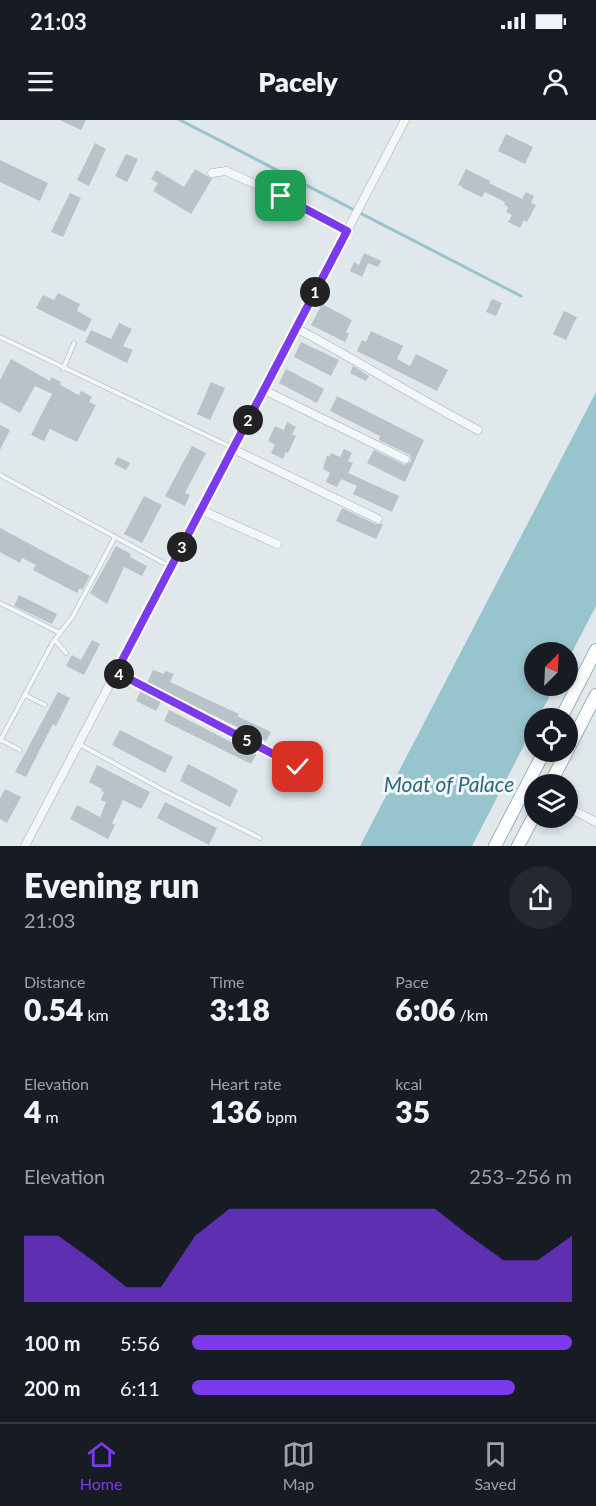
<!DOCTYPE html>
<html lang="en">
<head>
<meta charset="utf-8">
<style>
  :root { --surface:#171b24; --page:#242831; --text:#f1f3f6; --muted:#9ea1a6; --line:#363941; --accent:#7c3aed }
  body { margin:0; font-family:Lato,sans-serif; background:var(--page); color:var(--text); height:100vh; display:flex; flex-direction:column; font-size:22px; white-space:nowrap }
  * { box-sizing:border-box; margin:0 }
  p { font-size:20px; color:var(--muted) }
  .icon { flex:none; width:33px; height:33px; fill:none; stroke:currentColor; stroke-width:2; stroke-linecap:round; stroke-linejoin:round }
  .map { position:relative; height:726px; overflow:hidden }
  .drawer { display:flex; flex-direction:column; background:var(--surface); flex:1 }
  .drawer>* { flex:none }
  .needle { width:39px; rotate:24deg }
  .controls { position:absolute; left:524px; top:522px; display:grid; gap:12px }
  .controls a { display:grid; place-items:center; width:54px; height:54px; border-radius:50%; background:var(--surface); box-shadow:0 3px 9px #0003; font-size:30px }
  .pin { position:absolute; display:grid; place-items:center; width:51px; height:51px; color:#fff; margin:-26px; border-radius:12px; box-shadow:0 3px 9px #0006 }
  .km { position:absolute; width:30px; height:30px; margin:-15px; border-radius:50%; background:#222; color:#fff; font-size:16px; line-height:30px; text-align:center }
  .round { display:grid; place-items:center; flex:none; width:63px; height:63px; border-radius:32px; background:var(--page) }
  .headline { display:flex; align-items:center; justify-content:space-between; height:102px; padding:0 24px }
  h1 { font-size:33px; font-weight:800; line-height:45px }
  .figures { display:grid; grid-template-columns:repeat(3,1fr); gap:9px; height:102px; padding:6px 24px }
  .figures div { display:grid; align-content:center }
  .figures b { font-size:30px; font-weight:800 }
  .figures small { font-size:16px; font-weight:400 }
  .figures p { font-size:16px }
  .chart { height:168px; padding:12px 24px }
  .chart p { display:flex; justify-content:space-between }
  .chart svg { width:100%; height:108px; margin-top:6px; fill:var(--accent); opacity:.7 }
  ul { padding:0 24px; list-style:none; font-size:20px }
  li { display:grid; grid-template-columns:96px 72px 1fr; align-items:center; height:45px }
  li i { height:15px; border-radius:8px; background:var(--accent) }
  .status { display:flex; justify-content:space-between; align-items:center; height:42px; padding:0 30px; background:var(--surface); direction:ltr }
  .status svg { height:16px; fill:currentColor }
  header { display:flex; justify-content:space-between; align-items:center; height:78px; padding:0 24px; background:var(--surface); font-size:27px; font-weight:800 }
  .dock { display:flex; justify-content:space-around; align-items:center; height:84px; border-top:2px solid var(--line); background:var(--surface); font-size:16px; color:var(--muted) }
  .dock a { display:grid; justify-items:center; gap:3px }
  .dock .on { color:var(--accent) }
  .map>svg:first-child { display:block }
</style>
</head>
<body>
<div class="status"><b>21:03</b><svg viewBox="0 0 49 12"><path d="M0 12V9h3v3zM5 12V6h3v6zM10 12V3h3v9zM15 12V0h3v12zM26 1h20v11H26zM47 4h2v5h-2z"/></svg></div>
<header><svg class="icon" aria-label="menu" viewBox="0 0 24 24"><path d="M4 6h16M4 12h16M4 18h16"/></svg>Pacely<svg class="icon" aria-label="person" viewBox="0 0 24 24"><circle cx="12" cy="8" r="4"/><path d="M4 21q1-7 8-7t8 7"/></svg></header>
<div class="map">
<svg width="596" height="726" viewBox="0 0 596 726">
  <rect width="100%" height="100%" fill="#e0e8eb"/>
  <polygon fill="#98c4ce" points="596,272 596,486 567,542 567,532 534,532 534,566 555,566 538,598 534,598 534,606 472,726 360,726"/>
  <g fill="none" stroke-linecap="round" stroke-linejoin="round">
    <polyline stroke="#98c4ce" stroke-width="3" points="180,0 521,176"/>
  </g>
  <g fill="#b7c3c9">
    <polygon points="60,0 86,0 81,10"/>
    <polygon points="506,14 533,27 525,44 498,31"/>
    <polygon points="95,23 106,29 89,66 77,60"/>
    <polygon points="126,34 138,39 127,62 115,56"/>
    <polygon points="0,40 48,63 40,81 0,62"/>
    <polygon points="195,49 212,59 191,94 153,71 158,63 151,59 156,50 184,67"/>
    <polygon points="466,49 490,61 489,63 522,79 526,72 534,76 531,83 536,85 527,102 524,100 520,108 508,102 512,95 506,92 508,87 504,84 505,82 485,72 482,77 462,68 463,67 458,65"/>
    <polygon points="70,73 81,78 63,117 51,112"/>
    <polygon points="364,133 381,141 378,147 368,143 362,157 350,151 354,142 359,145"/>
    <polygon points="58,173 80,184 77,191 92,199 85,212 36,188 43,175 54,180"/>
    <polygon points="492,179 502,183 496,196 486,192"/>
    <polygon points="322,184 352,200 346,212 349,214 345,222 311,205"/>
    <polygon points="564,191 577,197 566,220 553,214"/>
    <polygon points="119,203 132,209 123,226 133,230 127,243 85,222 91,210 111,219"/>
    <polygon points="371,211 403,226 397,239 410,246 416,234 448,250 437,271 357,231 362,220 366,222"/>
    <polygon points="301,222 339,240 331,256 294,237"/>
    <polygon points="11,239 50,261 51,257 61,262 60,265 79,275 81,271 92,277 89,282 96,285 77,322 50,309 44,321 31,315 52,274 35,266 20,293 0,282 0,260"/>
    <polygon points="353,246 369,256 366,261 350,253"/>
    <polygon points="286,249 324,269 317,283 279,263"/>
    <polygon points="211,262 225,268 210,300 197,294"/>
    <polygon points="337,276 424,320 405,362 367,343 374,330 405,345 411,341 410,335 379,320 380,316 330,291"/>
    <polygon points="287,302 296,307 292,314 296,316 288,333 286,332 283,339 271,333 275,325 268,321 275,306 284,310"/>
    <polygon points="0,305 10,310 0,330"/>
    <polygon points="192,326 206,333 185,373 190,375 185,386 165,376"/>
    <polygon points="344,329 352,333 348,341 353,343 348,353 399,376 392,392 353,374 357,366 341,359 337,367 326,362 330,353 323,349 327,335 329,337 331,333 340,337"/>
    <polygon points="118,337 130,343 126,350 114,344"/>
    <polygon points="144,376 162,385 142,423 124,414"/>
    <polygon points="342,388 375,404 383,404 376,419 336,401"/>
    <polygon points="0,408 90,456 82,470 80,468 77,473 33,450 36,445 22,438 20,443 0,432"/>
    <polygon points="116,426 131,434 130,437 147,446 142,456 124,447 107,484 90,473"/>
    <polygon points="19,475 57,494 52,504 14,486"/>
    <polygon points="92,520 100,524 84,555 66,546 72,535 81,540"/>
    <polygon points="153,550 164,554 165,551 174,554 170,562 239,594 237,596 271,612 266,621 147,563"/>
    <polygon points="141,570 162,580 156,591 136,581"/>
    <polygon points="58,572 70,578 56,606 53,604 26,657 15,652"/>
    <polygon points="169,590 256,635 251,644 164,601"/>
    <polygon points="120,610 173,637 165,653 112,625"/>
    <polygon points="188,644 238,670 230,687 180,661"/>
    <polygon points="97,645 150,672 141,689 123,680 112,703 115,705 108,719 70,699 77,685 100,697 106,682 101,680 104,672 101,671 102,669 89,662"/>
    <polygon points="5,669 21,677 7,703 0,699 0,678"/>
    <polygon points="165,682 217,708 209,725 157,698"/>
  </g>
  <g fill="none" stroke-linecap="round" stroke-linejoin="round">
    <g stroke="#a5b1b6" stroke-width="5">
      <g id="service">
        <polyline points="0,217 233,328"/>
        <polyline points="63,249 74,223"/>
        <polyline points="0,355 171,447"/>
        <polyline points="0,483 60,513"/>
        <polyline points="55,520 66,533"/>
        <polyline points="117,552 298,647"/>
        <polyline points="25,575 45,585"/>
        <polyline points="1,620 20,630"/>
        <polyline points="0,621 53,522 73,496 115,417"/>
        <polyline points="79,624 167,672 260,718"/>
      </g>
    </g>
    <g stroke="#a5b1b6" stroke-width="9">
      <g id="minor">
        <polyline points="212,53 226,51 281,76 347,111"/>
        <path d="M296,208C358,241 417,278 478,310"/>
        <polyline points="264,270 405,339"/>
        <polyline points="233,329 378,399"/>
        <polyline points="201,390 277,424"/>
        <polyline points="567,687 596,702"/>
        <polyline points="25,726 405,0"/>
      </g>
    </g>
    <g stroke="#9fb1b8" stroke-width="14">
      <g id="primary">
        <polyline points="561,598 596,530"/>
        <polyline points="550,664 596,575"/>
        <polyline points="495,726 544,632"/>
        <polyline points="518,726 534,696"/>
      </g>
    </g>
    <use href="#service" stroke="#f4f7f8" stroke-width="4"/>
    <use href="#minor" stroke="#f4f7f8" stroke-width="8"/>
    <use href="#primary" stroke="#fff" stroke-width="12"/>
  </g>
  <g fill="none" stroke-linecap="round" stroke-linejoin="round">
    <g stroke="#fff" stroke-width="12">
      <polyline id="route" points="281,76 347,111 116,552 298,647"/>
    </g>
    <use href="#route" stroke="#7c3aed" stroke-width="8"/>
  </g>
  <g text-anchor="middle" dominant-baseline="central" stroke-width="6" stroke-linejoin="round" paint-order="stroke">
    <g font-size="21" font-style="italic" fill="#2d6a7c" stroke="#f0f6f8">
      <text x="449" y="663">Moat of Palace</text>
    </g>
  </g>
</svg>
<div class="controls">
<a><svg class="needle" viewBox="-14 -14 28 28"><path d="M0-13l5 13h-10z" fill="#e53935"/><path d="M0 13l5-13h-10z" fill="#9ea1a6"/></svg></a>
<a><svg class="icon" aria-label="locate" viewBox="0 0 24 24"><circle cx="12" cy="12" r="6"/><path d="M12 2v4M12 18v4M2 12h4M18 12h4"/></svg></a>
<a><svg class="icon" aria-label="layers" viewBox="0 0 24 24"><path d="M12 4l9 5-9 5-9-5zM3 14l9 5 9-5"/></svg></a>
</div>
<div class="pin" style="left:281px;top:76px;background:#1e9e55"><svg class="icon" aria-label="arrive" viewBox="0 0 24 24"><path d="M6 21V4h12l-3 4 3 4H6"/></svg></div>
<div class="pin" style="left:298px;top:647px;background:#d93025"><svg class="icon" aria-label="check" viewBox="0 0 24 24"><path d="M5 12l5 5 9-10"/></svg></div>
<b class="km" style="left:315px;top:172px">1</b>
<b class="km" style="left:248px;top:300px">2</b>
<b class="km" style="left:182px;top:427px">3</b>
<b class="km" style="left:119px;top:554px">4</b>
<b class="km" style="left:247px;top:620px">5</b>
</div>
<section class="drawer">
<div class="headline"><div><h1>Evening run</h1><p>21:03</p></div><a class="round"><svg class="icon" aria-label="share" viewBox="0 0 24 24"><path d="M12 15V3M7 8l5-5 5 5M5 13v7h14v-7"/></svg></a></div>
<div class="figures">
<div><p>Distance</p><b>0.54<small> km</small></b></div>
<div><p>Time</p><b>3:18</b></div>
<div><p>Pace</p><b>6:06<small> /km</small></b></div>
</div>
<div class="figures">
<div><p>Elevation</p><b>4<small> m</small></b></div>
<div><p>Heart rate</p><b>136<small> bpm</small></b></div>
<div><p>kcal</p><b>35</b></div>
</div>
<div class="chart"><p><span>Elevation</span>253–256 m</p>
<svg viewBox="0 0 160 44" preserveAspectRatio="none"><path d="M0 44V17L10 17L20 27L30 38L40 38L50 17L60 6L70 6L80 6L90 6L100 6L110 6L120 6L130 17L140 27L150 27L160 17V44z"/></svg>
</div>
<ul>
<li><b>100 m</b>5:56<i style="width:100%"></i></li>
<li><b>200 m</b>6:11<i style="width:85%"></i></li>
</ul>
</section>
<nav class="dock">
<a class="on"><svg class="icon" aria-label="home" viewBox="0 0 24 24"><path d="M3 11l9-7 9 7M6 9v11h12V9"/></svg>Home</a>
<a><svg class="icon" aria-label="map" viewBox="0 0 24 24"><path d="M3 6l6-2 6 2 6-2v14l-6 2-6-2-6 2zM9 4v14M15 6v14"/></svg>Map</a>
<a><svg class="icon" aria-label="saved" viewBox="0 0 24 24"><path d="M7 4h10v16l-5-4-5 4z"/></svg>Saved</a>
</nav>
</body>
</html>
